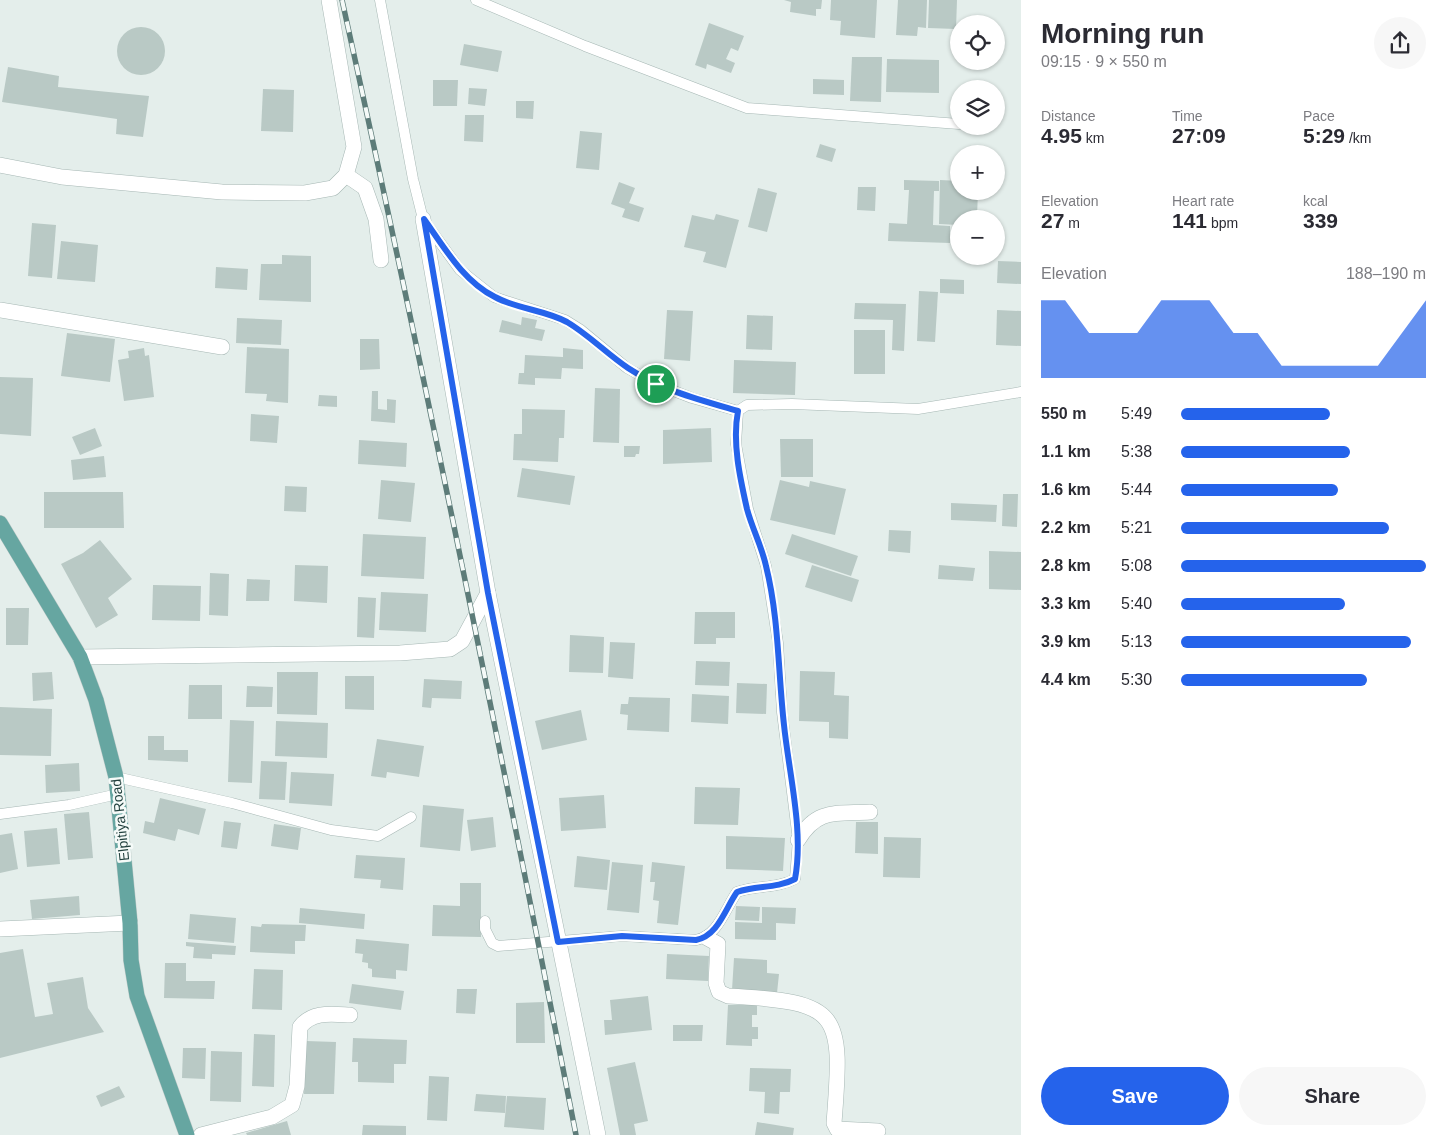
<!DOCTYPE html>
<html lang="en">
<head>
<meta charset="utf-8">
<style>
  :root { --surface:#fff; --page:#f7f7f7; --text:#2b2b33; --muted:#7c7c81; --accent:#2563eb }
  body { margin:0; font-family:Helvetica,sans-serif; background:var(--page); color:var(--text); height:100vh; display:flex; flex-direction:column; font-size:19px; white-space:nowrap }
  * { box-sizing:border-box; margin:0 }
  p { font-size:16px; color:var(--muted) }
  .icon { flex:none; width:28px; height:28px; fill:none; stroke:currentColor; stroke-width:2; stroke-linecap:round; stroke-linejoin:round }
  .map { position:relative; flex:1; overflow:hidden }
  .panel { display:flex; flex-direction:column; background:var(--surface); width:425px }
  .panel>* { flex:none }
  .buttons { position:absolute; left:950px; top:15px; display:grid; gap:10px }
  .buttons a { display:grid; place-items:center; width:55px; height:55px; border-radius:50%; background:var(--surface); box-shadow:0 1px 4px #0004; font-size:25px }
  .pin { position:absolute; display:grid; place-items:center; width:42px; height:42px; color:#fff; margin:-21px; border:2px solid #fff; border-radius:50%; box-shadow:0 1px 5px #0007 }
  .round { display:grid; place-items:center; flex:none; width:52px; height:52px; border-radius:26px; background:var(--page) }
  .head { display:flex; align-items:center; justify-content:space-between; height:85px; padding:0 20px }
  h1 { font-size:28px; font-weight:600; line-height:38px }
  .figures { display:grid; grid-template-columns:repeat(3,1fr); gap:8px; height:85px; padding:5px 20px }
  .figures div { display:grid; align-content:center }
  .figures b { font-size:21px; font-weight:600 }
  .figures small { font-size:14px; font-weight:400 }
  .figures p { font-size:14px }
  .chart { height:140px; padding:10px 20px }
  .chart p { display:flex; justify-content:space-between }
  .chart svg { width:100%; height:90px; margin-top:5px; fill:var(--accent); opacity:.7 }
  .action { display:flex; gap:10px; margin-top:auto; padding:10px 20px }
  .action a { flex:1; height:58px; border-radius:30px; background:var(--accent); color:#fff; font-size:20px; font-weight:600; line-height:58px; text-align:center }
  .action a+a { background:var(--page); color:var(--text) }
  ul { padding:0 20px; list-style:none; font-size:16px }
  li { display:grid; grid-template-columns:80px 60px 1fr; align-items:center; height:38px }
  li i { height:12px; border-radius:6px; background:var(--accent) }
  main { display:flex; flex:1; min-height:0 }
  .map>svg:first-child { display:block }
</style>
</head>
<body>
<main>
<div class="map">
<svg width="1021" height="1135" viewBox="0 0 1021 1135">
  <rect width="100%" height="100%" fill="#e4eeeb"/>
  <g fill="#b9c9c5">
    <polygon points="784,0 822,0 821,9 816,9 816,16 790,12 791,2"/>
    <polygon points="831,0 877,0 875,38 840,35 841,21 830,20"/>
    <polygon points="898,0 927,0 926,28 918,27 917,36 896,35"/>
    <polygon points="929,0 957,0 956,29 928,28"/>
    <polygon points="709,23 744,36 738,51 731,48 726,59 735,63 731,73 707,64 706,69 695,65"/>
    <circle cx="141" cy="51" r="24"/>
    <polygon points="464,44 502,51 498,72 460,65"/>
    <polygon points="852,57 882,57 881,102 850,101"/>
    <polygon points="887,59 939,60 939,93 886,92"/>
    <polygon points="8,67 59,76 58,87 149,96 143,137 116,134 117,119 2,102"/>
    <polygon points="813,79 844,80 844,95 813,94"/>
    <polygon points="433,80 458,80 457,106 433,106"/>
    <polygon points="469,88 487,89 485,106 468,104"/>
    <polygon points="263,89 294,90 293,132 261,131"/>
    <polygon points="516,101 534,101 533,119 516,118"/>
    <polygon points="465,115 484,115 483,142 464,141"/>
    <polygon points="580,131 602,133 599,170 576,168"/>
    <polygon points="820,144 836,149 832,162 816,157"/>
    <polygon points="904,180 939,181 939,191 934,191 933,225 950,226 950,243 888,241 889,223 907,224 909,190 904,190"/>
    <polygon points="940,180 959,181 959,191 978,191 977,217 963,216 963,219 959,219 959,225 939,224"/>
    <polygon points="619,182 635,188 629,203 644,208 639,222 622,217 625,209 611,204"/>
    <polygon points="858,187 876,187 875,211 857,210"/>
    <polygon points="758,188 777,193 767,232 748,227"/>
    <polygon points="716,214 739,220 726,268 703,262 706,252 684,247 692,215 714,220"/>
    <polygon points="32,223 56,225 52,278 28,276"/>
    <polygon points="61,241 98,245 95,282 57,279"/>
    <polygon points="282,255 311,256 311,302 259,300 261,264 282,264"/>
    <polygon points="998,261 1021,262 1021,284 997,283"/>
    <polygon points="216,267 248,269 247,290 215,288"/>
    <polygon points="940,279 964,280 964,294 940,293"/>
    <polygon points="919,291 938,292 935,342 917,341"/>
    <polygon points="855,303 906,304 904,351 892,350 893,320 854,319"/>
    <polygon points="667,310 693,311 690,361 664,359"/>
    <polygon points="997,310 1021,311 1021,346 996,345"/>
    <polygon points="747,315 773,316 772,350 746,349"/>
    <polygon points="522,317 537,320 535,328 545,330 542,341 499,332 502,320 521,325"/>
    <polygon points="237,318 282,320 281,345 236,343"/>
    <rect x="854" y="330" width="31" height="44"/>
    <polygon points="67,333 115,339 110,382 61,376"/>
    <polygon points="360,339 379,339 380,369 360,370"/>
    <polygon points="247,347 289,349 288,403 266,401 267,394 245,393"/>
    <polygon points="144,348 145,356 149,355 154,397 124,401 118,360 129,358 128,351"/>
    <polygon points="563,348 583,350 583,369 562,368 561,379 535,378 535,385 518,384 519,373 524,373 525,355 563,357"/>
    <polygon points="734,360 796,362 795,395 733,393"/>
    <polygon points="0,377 33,378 31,436 0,434"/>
    <polygon points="595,388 620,389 619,443 593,442"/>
    <polygon points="372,391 378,391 378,409 387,410 387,399 396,400 395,423 371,421"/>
    <polygon points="319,395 337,396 337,407 318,406"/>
    <polygon points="522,409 565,410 564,438 559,438 558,462 513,460 514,434 522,434"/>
    <polygon points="251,414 279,416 277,443 250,441"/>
    <polygon points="95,428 102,446 80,455 72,437"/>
    <polygon points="711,428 712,462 663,464 663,430"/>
    <polygon points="780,439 813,439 813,477 781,477"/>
    <polygon points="359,440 407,443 406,467 358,464"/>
    <polygon points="624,446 640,446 639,454 636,454 635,457 624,457"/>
    <polygon points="104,456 106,477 73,480 71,460"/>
    <polygon points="522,468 575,476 570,505 517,497"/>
    <polygon points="381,480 415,483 411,522 378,519"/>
    <polygon points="780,480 809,487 810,481 846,489 835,535 770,520"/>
    <polygon points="285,486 307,487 306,512 284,511"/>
    <polygon points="44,492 123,492 124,528 44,528"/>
    <polygon points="1003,494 1018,494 1017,527 1002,526"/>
    <polygon points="951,503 997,505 996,522 951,520"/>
    <polygon points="889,530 911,531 910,553 888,551"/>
    <polygon points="363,534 426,537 424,579 361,576"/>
    <polygon points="792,534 858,556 851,576 785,554"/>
    <polygon points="100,540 132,579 108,598 118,615 96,628 61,564 83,553"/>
    <polygon points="989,551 1021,552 1021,590 989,589"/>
    <polygon points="295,565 328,566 327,603 294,601"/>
    <polygon points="812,565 859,580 852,602 805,587"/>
    <polygon points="939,565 975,568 973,581 938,579"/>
    <polygon points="210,573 229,574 228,616 209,615"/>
    <polygon points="247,579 270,580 269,601 246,601"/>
    <polygon points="153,585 201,586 200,621 152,620"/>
    <polygon points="381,592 428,594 426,632 379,630"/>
    <polygon points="358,597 376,598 374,638 357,637"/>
    <polygon points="6,608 29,608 28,645 6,645"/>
    <polygon points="695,612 735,612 735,638 716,638 716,644 694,644"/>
    <polygon points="570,635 604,637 603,673 569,672"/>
    <polygon points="610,642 635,643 633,679 608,677"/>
    <polygon points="696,661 730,662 729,686 695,685"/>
    <polygon points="800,671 835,672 834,695 849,696 848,739 829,738 829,722 799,721"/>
    <polygon points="52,672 54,699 33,701 32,673"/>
    <polygon points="277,672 318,672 317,715 277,714"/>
    <polygon points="345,676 374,676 374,710 345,709"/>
    <polygon points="424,679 462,681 461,699 432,698 431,708 422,707"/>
    <polygon points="737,683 767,684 766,714 736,713"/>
    <polygon points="189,685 222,685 222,719 188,719"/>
    <polygon points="247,686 273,687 272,707 246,707"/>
    <polygon points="692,694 729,696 728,724 691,722"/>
    <polygon points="629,697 670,698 669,732 627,730 628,715 620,714 621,704 628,704"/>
    <polygon points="0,707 52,709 51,756 0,755"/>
    <polygon points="581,710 587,740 542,750 535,721"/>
    <polygon points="230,720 254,721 252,783 228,782"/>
    <polygon points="276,721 328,723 327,758 275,756"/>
    <polygon points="148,736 164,736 164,750 188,750 188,762 148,760"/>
    <polygon points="377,739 424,746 419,777 387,772 386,778 371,776"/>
    <polygon points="261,761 287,762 285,800 259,799"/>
    <polygon points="79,763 80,791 46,793 45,765"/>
    <polygon points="291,772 334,774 332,806 289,803"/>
    <polygon points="695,787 740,788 738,825 694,824"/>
    <polygon points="604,795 606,828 561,831 559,798"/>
    <polygon points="160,798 206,809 199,835 178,829 175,841 143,833 145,821 154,823"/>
    <polygon points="423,805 464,809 460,851 420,847"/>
    <polygon points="89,812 93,858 68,860 64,814"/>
    <polygon points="493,817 496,847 471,851 467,820"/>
    <polygon points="224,821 241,823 237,849 221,847"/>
    <polygon points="856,822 878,822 878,854 855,853"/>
    <polygon points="274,824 301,828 298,850 271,846"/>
    <polygon points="57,828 60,864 27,867 24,831"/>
    <polygon points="12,833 18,869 0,873 0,835"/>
    <polygon points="726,836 785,838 783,871 726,869"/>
    <polygon points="884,837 921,838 920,878 883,877"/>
    <polygon points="356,855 405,858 403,890 380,888 381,880 354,878"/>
    <polygon points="577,856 610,860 607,890 574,887"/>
    <polygon points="612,862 643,865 639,913 607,910"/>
    <polygon points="652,862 685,866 678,925 657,923 659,901 653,900 655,882 650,882"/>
    <polygon points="460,883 481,883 481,937 432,936 433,905 460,906"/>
    <polygon points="79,896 80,915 32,919 30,900"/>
    <polygon points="736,906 760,907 759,921 735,920"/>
    <polygon points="762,907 796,908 795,924 776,923 776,940 735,939 735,922 762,923"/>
    <polygon points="300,908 365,914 364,929 299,923"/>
    <polygon points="190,914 236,918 234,943 188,939"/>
    <polygon points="262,924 306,925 305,941 295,941 295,954 250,952 251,926 261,927"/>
    <polygon points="356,939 409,944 407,971 396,970 396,979 372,977 372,969 368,968 368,963 362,962 363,954 355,953"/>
    <polygon points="186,942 236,946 235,955 212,954 212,959 193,958 194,947 186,946"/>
    <polygon points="23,949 35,1017 53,1014 47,983 83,977 88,1008 104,1032 0,1058 0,953"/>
    <polygon points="667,954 709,956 708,981 666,979"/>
    <polygon points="734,958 767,960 767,973 779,974 777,993 732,990"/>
    <polygon points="165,963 186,963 186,981 215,981 214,999 164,998"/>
    <polygon points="254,969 283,970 282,1010 252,1009"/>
    <polygon points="352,984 404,991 401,1010 349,1003"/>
    <polygon points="457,989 477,989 475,1014 456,1013"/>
    <polygon points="648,996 652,1030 605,1035 604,1020 612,1020 610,1000"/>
    <polygon points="544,1002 545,1043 516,1043 516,1003"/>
    <polygon points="728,1005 757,1005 757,1015 752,1015 752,1027 758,1027 758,1039 752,1039 752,1046 726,1045"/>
    <polygon points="673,1025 703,1025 702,1041 673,1041"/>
    <polygon points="254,1034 275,1035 274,1087 252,1086"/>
    <polygon points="353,1038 407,1040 406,1064 394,1064 394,1083 358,1082 358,1062 352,1062"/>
    <polygon points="306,1041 336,1042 334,1094 304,1094"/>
    <polygon points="183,1048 206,1048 205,1079 182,1078"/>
    <polygon points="211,1051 242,1052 241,1102 210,1101"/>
    <polygon points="635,1062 648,1121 634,1124 636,1135 620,1135 607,1068"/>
    <polygon points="750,1068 791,1069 790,1092 780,1092 779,1114 764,1113 765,1092 749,1091"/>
    <polygon points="429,1076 449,1077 447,1121 427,1120"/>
    <polygon points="119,1086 125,1097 101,1107 96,1096"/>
    <polygon points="476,1094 506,1096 505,1113 474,1111"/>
    <polygon points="507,1096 546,1098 544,1130 504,1127"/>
    <polygon points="287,1121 291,1135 247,1135 246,1133"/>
    <polygon points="757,1122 794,1128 793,1135 755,1135"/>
    <polygon points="363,1125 406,1126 406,1135 362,1135"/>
  </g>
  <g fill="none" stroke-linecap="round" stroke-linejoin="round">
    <g stroke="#a6b7b4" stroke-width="11">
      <g id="service">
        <polyline points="380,0 413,179 423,219 460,270 494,297 565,320 581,330 627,368 656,384 692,398 738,411"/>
        <polyline points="476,0 585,46 747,108 959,124"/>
        <polyline points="116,777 232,803 331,830 378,836 411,817"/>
        <polyline points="0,814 69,805 118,794"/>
        <path d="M485,921V929L492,943L498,946L622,936L696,940C718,936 725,909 737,892C757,885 776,889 795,879L798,840L782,712L778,643L766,566L748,509L736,444L738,411L747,405L792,404L918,409L1021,392"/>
      </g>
    </g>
    <g stroke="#a6b7b4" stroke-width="16">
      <g id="minor">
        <polyline points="0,165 62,177 222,192 305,193 333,188 346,175 354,147 329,0"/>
        <polyline points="346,175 365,188 376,219 381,260"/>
        <polyline points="423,219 488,593 598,1135"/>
        <polyline points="0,310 222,347"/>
        <polyline points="80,657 400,653 450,649 462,641 488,593"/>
        <path d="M798,840C817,808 836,814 870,812"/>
        <polyline points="0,929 130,923"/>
        <path d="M707,938L718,944L716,983L719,992L728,996C841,1002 843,1011 834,1123L837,1129L878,1131"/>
        <path d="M201,1135L272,1117L292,1105L297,1086L300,1027C312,1011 331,1014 350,1015"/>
      </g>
    </g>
    <g stroke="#c1cac9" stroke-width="16">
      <polyline id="primary" points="0,523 80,657 96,700 116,777 130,923 131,960 137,996 187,1135"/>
    </g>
    <use href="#service" stroke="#fff" stroke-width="10"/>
    <use href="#minor" stroke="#fff" stroke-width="15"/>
    <use href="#primary" stroke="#66a6a1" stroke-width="15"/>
    <g stroke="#5d7c79" stroke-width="5.5">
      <path id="rail" d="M342,0C425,377 502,756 576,1135"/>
    </g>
    <use href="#rail" stroke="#f5faf8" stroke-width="4" stroke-dasharray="11" stroke-linecap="butt"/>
  </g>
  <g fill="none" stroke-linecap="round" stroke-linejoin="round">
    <g stroke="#fff" stroke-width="10">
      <path id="route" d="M424,219C444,247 463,281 495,297C517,309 545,310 567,322C589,335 607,354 628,368C661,390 700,400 738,411C732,442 740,478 747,509C752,528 762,547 766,566C779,618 778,672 784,725C789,774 804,831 795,879C776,889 757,885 737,892C725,909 718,936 696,940L622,936L558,942L488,593Z"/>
    </g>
    <use href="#route" stroke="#2563eb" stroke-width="6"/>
  </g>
  <g text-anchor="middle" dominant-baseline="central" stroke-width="5" stroke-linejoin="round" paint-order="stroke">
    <g font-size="14" fill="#22413e" stroke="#f5faf8">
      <text transform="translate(120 820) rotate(-96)">Elpitiya Road</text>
    </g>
  </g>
</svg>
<div class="buttons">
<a><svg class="icon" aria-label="locate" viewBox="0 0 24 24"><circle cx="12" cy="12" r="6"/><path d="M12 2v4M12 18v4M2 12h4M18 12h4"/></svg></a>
<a><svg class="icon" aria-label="layers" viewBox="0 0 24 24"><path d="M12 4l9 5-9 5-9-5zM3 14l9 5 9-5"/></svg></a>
<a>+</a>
<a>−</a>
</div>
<div class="pin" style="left:656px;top:384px;background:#1e9e55"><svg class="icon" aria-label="arrive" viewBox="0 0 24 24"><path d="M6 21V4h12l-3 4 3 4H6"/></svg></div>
</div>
<section class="panel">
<div class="head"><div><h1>Morning run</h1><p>09:15 · 9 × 550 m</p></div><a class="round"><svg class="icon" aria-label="share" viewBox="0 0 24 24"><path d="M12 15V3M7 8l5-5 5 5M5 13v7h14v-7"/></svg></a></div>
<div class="figures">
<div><p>Distance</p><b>4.95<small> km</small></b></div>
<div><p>Time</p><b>27:09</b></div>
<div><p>Pace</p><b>5:29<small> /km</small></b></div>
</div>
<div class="figures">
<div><p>Elevation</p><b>27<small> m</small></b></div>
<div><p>Heart rate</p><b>141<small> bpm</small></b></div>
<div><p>kcal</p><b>339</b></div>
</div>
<div class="chart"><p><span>Elevation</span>188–190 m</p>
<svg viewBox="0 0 160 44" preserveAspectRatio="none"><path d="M0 44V6L10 6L20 22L30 22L40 22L50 6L60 6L70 6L80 22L90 22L100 38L110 38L120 38L130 38L140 38L150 22L160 6V44z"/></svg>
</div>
<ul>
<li><b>550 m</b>5:49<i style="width:61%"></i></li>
<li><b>1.1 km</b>5:38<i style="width:69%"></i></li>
<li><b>1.6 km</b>5:44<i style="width:64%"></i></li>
<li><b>2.2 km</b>5:21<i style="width:85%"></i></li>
<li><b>2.8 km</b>5:08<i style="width:100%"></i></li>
<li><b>3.3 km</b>5:40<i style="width:67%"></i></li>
<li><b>3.9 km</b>5:13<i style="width:94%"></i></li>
<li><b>4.4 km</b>5:30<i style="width:76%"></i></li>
</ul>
<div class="action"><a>Save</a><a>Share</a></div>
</section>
</main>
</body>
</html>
